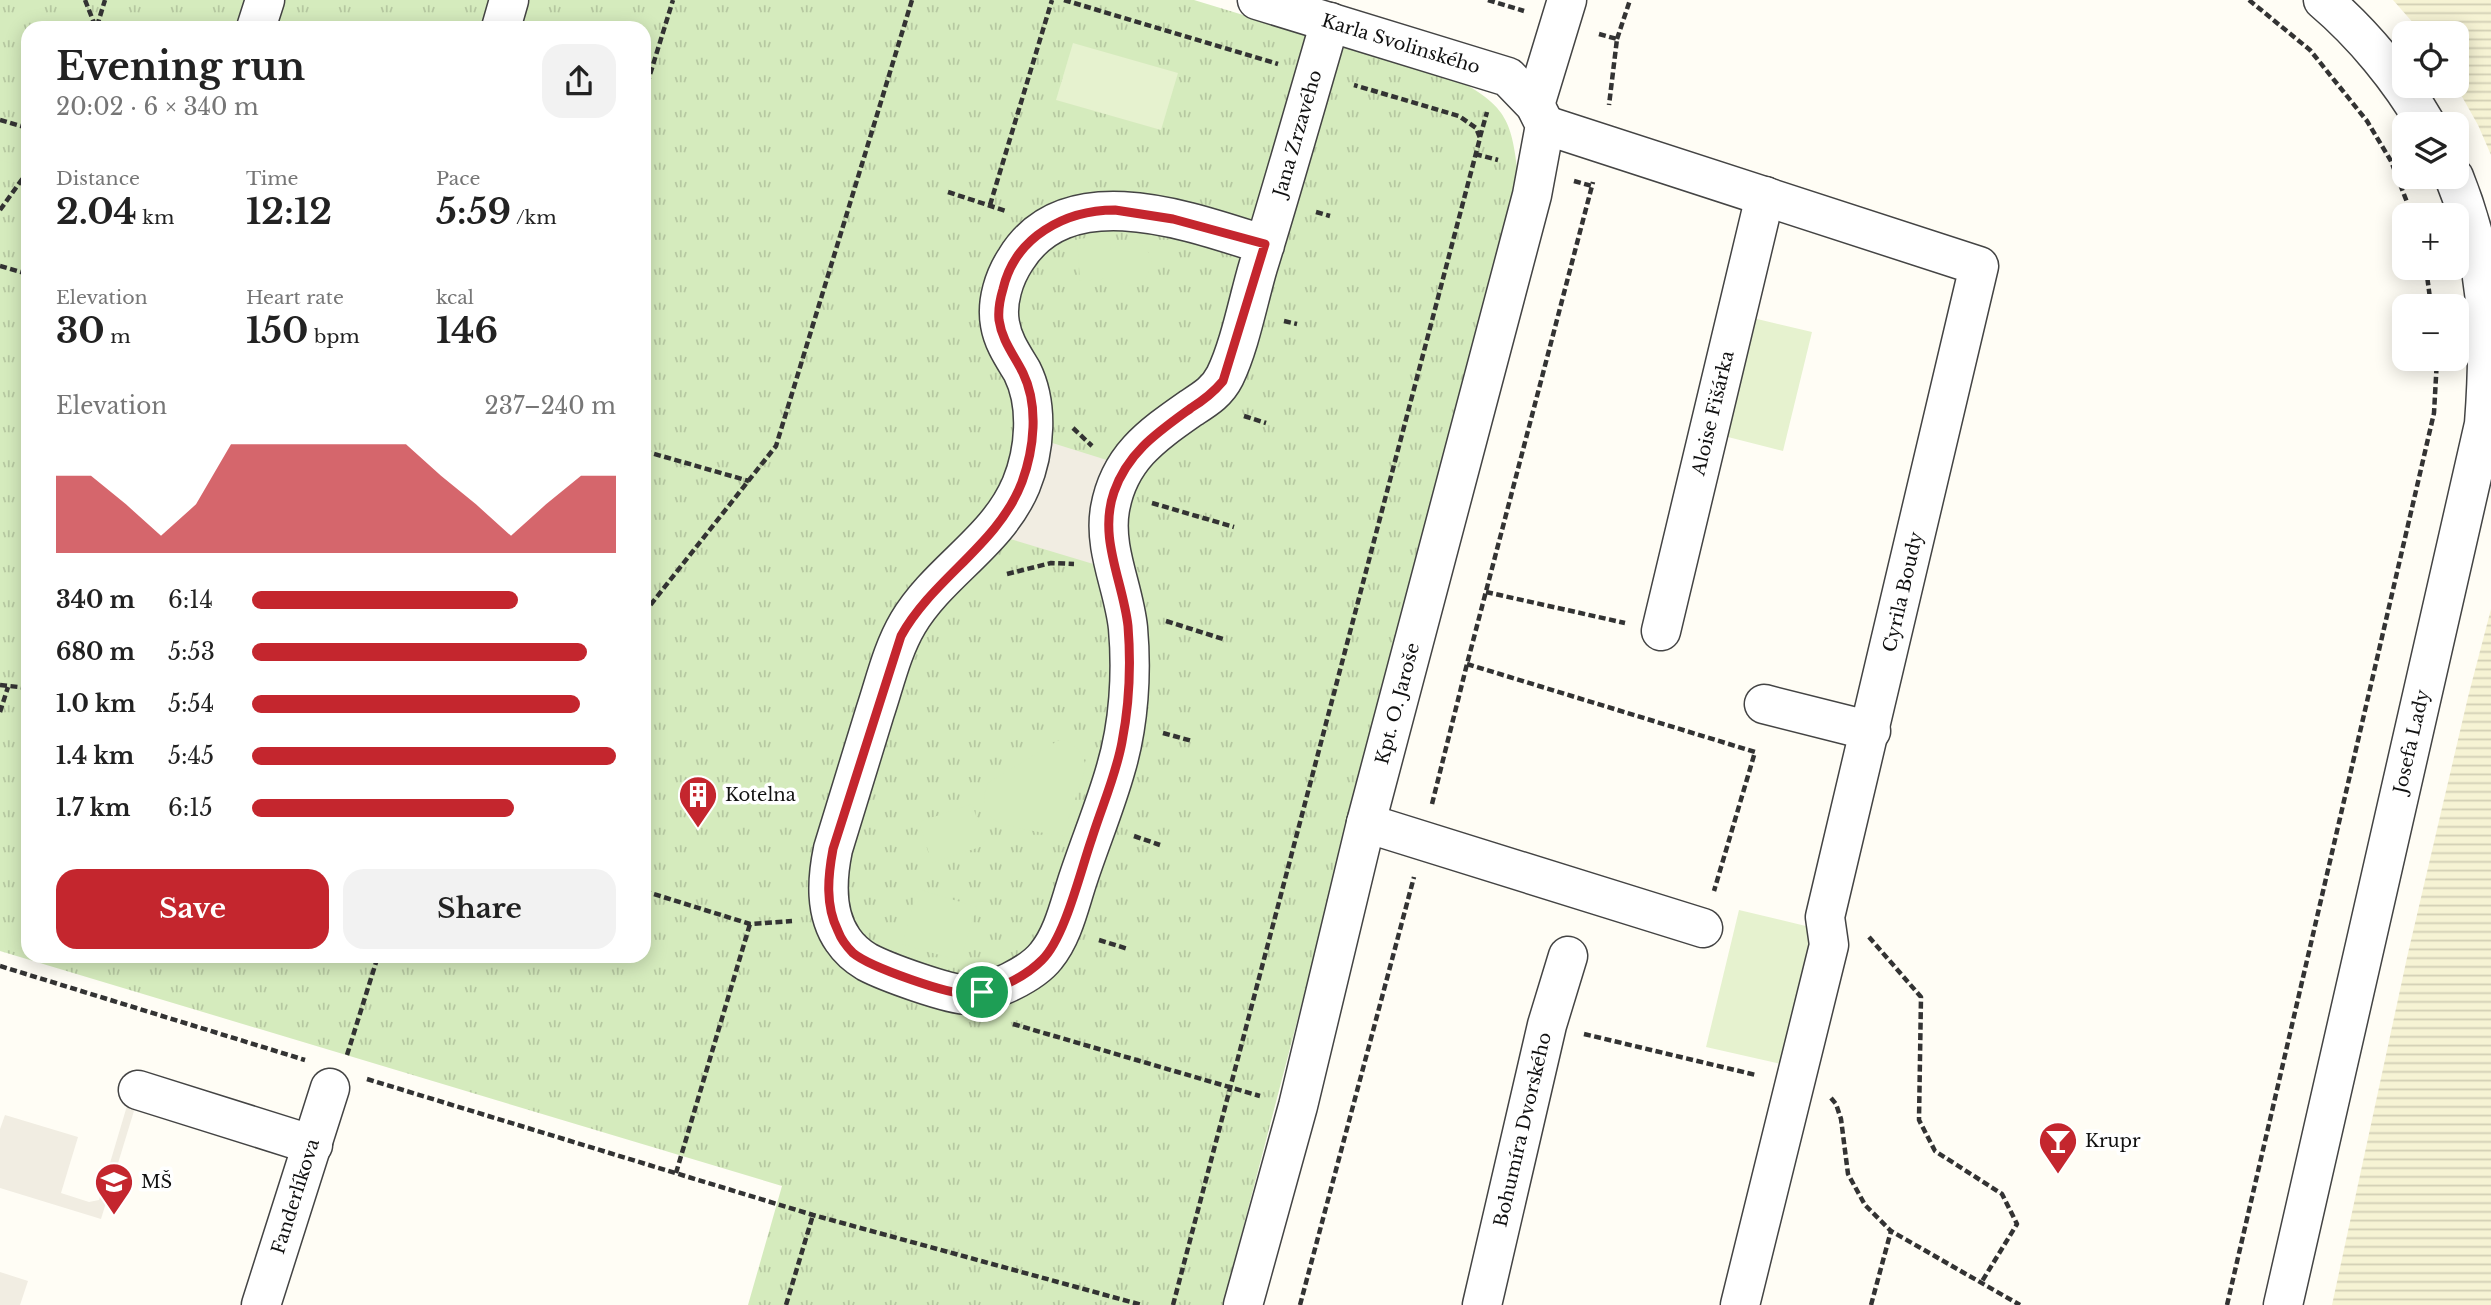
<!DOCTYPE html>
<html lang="en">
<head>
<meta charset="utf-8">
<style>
  :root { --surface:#fff; --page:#f2f2f2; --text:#222; --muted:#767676; --accent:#c4262e }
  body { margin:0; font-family:"Libre Baskerville",serif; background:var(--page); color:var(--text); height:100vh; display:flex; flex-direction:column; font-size:26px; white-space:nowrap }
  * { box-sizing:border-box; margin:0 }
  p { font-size:23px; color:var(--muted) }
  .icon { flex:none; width:38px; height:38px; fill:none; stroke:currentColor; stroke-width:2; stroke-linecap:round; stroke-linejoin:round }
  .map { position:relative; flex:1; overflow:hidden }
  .side { position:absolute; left:21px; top:21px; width:630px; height:942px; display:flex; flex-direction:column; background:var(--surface); border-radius:21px; box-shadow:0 4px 18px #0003 }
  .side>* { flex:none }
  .fabs { position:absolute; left:2392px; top:21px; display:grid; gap:14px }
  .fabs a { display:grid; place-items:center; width:77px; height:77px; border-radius:14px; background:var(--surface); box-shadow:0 4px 18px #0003; font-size:35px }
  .pin { position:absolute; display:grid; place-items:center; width:60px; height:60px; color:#fff; margin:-30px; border:4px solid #fff; border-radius:50%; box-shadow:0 2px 7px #0007 }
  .round { display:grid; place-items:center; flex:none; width:74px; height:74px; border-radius:21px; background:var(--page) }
  .overview { display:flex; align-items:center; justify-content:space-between; height:119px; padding:0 35px }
  h1 { font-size:38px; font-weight:700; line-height:52px }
  .stats { display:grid; grid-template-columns:repeat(3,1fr); gap:10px; height:119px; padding:7px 35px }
  .stats div { display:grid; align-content:center }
  .stats b { font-size:35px; font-weight:700 }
  .stats small { font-size:19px; font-weight:400 }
  .stats p { font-size:19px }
  .chart { height:196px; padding:14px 35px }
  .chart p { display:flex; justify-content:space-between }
  .chart svg { width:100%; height:126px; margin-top:7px; fill:var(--accent); opacity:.7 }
  .primary-button { display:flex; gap:14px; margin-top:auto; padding:14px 35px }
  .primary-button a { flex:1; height:80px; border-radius:21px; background:var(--accent); color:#fff; font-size:28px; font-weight:700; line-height:80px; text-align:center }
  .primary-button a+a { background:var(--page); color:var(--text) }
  ul { padding:0 35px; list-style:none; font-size:23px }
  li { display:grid; grid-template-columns:112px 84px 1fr; align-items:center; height:52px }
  li i { height:18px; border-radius:9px; background:var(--accent) }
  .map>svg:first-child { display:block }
</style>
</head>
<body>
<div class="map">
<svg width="2491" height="1305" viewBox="0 0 2491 1305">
  <defs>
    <pattern id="farmland-rules" width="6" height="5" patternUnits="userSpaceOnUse" patternTransform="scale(1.75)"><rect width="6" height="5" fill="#f6f3d4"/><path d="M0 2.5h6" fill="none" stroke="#d2cfb5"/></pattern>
    <pattern id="grass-tufts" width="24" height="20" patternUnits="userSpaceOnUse" patternTransform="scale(1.75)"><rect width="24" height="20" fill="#d5ebbd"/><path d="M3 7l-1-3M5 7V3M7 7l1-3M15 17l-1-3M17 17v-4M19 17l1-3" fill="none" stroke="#b6c8a1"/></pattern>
  </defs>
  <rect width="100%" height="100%" fill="#fffdf5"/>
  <g fill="url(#farmland-rules)">
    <polygon points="2393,0 2491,0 2491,155 2478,125 2456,86 2457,33 2422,33"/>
    <polygon points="2491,609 2491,1305 2332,1305 2408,953 2468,697"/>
  </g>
  <path fill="url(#grass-tufts)" fill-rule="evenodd" d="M0,0H1194L1459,81C1507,106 1512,123 1518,175L1223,1305H748L782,1186L0,951ZM28,28H644V956H28Z"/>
  <g fill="#d5ebbd">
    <polygon points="0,160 14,164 0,186"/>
    <path d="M1110,236L1111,251C1127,236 1150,240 1152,264L1145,280C1134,288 1123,287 1113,278L1080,281L1077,239Z"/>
    <path d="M1059,740C1074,740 1083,753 1086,767L1068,820L1079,825L1075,838C1057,834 1006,829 993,819C981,810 983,795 988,783Z"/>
    <polygon points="972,804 986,845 932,863 919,822"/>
    <polygon points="918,889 977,907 960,961 902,944"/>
  </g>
  <g fill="#e6f2cf">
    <polygon points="1073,43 1178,73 1161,130 1056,100"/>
    <polygon points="1753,318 1812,332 1783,451 1724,436"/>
    <polygon points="1739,910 1814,928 1781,1064 1706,1047"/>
  </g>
  <g fill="#f1ede2">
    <polygon points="1046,441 1110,461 1100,566 1007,538"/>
    <polygon points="129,1099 137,1101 101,1219 0,1188 0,1129 5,1115 78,1137 61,1193 89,1202 99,1200"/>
    <polygon points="0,1272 28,1281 20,1305 0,1305"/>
  </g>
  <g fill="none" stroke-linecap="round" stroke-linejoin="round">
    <g stroke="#444" stroke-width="41">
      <g id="minor">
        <path d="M2323,0C2363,34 2400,79 2426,124"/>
        <polyline points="256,28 265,0"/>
        <polyline points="501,28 509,0"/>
        <polyline points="1535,105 1567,0"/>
        <polyline points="1545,125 1979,266 1825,917 1829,945 1740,1305"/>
        <path id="s1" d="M1265,245C1192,222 1068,175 1016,259C1004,277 996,302 1000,324C1003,342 1013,356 1022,371C1039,405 1035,451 1021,485C997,542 939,571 908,623C892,650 885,682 875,712C861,758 847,803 833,849C827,878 824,913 843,940C849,949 857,956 867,962C886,972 949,995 969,995C992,993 1032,974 1046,956C1064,934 1070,902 1079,876C1091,840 1106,804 1116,768C1129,724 1132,673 1128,628C1124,588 1103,549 1110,509C1119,458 1151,436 1191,408C1205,399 1217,392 1225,376C1240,345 1248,301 1258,267C1283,186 1306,104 1330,22"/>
        <path id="s2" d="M1661,631L1765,196"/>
        <polyline points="1764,704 1871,731"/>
        <polyline points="1366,823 1703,928"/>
        <polyline points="138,1090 313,1145"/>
        <path id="s3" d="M261,1305L330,1088"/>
        <path id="s4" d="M1243,1305L1298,1106L1366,823L1532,195L1545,125L1535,105L1508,77L1257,0"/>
        <path id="s5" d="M1482,1305L1547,1025L1568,956"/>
        <path id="s6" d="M2283,1305L2484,424C2491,331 2489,264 2454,177"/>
      </g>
    </g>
    <g stroke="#333" stroke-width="4.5" stroke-dasharray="7 3.5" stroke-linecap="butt">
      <polyline points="85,0 96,28"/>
      <polyline points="1064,0 1278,64"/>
      <polyline points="1488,0 1524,11"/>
      <polyline points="2249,0 2310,50 2367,121 2391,161 2412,215"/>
      <polyline points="97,26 105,0"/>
      <polyline points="1599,34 1617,39 1609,105"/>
      <polyline points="1617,39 1630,0"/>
      <polyline points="644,94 673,0"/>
      <polyline points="0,120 28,128"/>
      <polyline points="1480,137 1487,112"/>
      <polyline points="1475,154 1498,160"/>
      <polyline points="1574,181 1592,186"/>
      <polyline points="948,192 1006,211"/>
      <polyline points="990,205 1052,0"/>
      <polyline points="0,210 28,171"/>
      <polyline points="1316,212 1330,216"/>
      <polyline points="0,266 28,274"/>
      <polyline points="2426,268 2431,306"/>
      <polyline points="1284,321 1297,324"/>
      <polyline points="1244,416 1266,423"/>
      <polyline points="1073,428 1092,446"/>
      <polyline points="644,451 749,481"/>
      <polyline points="1152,503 1234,527"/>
      <polyline points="1007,574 1051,563 1074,564"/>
      <polyline points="1486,592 1625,623"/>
      <polyline points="644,613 776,446 912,0"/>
      <polyline points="1166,621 1223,639"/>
      <polyline points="1467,664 1755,752 1714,891"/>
      <polyline points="0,685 28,688"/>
      <polyline points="0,712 8,687"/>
      <polyline points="1163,733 1192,741"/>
      <polyline points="1432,804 1467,664 1593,182"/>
      <polyline points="1134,836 1160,845"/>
      <polyline points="644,891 750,924 792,921"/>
      <polyline points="1869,937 1921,997 1919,1120 1935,1151 2002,1194 2017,1224 1981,1283"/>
      <polyline points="1099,940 1128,949"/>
      <polyline points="0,966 305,1060"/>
      <polyline points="1013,1024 1260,1096"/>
      <polyline points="1584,1034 1756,1075"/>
      <polyline points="347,1055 378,956"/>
      <polyline points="367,1079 813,1215 1142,1305"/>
      <polyline points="1831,1098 1836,1104 1841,1119 1848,1174 1865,1205 1891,1231 2020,1305"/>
      <polyline points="676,1173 750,924"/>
      <polyline points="786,1305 813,1215"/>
      <polyline points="1173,1305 1480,138 1476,128 1459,116 1354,85"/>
      <polyline points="1300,1305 1414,877"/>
      <polyline points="1871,1305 1891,1231"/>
      <polyline points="2227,1305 2434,413 2437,359"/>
    </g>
    <use href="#minor" stroke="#fff" stroke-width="38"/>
  </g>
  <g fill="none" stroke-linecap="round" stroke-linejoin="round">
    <g stroke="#fff" stroke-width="14">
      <path id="route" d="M1115,210L1173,219L1265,244L1223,381C1213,393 1204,400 1191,408C1158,432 1128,452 1114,492C1098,538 1123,581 1128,626C1131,664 1129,706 1122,742C1116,775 1102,806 1092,838C1081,869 1065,938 1042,960C1025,977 997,991 972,994C951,996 870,967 853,953C847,947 841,939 838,931C825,905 828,876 833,849L901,636C933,578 998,545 1022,482C1034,449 1039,406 1023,373C1014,355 1002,341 999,320C998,310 1000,299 1003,289C1015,237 1065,210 1115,210Z"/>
    </g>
    <use href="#route" stroke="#c4262e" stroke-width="9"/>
  </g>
  <defs>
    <g id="building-pin" transform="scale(2.0125)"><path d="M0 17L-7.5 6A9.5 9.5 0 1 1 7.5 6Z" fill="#c4262e" stroke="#fff"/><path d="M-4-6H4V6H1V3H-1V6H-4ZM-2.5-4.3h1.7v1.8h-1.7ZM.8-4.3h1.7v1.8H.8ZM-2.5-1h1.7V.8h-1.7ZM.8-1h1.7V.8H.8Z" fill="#fff"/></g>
    <g id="bar-pin" transform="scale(2.0125)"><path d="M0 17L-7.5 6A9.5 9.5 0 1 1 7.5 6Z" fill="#c4262e" stroke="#fff"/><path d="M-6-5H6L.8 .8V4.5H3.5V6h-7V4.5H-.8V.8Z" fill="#fff"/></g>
    <g id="school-pin" transform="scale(2.0125)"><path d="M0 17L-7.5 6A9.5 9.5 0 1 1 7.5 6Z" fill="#c4262e" stroke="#fff"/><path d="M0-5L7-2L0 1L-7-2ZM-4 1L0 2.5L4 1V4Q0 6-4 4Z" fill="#fff"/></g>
  </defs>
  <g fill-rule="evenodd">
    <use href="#building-pin" x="698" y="795"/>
    <use href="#bar-pin" x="2058" y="1141"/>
    <use href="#school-pin" x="114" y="1182"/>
  </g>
  <g text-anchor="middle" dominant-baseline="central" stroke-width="7" stroke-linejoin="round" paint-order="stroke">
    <g font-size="18" fill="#111" stroke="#fff">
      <text transform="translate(1401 44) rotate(17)">Karla Svolinského</text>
      <text stroke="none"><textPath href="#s1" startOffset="2146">Jana Zrzavého</textPath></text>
      <text stroke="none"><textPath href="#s2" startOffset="224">Aloise Fišárka</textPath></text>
      <text transform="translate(1903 592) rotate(-77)">Cyrila Boudy</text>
      <text stroke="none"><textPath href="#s4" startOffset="621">Kpt. O. Jaroše</textPath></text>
      <text stroke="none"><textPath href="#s6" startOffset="578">Josefa Lady</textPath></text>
      <text stroke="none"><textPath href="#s5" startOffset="180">Bohumíra Dvorského</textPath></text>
      <text stroke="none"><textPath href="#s3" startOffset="114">Fanderlíkova</textPath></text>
    </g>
    <g font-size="18" fill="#111" stroke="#fff" text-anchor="start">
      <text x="725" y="795">Kotelna</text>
      <text x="2085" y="1141">Krupr</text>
      <text x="141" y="1182">MŠ</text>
    </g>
  </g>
</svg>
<div class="fabs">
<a><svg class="icon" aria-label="locate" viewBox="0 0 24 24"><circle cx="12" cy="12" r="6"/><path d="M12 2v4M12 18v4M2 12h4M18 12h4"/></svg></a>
<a><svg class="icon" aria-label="layers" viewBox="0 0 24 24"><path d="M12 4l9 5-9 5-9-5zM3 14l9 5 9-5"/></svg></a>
<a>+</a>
<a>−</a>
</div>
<div class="pin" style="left:982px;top:992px;background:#1e9e55"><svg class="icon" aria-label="arrive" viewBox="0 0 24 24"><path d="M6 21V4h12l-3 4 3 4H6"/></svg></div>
<section class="side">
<div class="overview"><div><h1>Evening run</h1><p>20:02 · 6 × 340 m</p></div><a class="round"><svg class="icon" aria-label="share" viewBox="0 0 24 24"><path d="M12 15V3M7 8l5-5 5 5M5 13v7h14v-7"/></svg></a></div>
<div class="stats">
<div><p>Distance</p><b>2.04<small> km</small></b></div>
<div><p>Time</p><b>12:12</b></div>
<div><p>Pace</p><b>5:59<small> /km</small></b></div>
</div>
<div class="stats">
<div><p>Elevation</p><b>30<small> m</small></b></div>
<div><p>Heart rate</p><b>150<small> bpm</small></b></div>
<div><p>kcal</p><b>146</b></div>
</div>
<div class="chart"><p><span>Elevation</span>237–240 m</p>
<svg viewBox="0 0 160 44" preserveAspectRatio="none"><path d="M0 44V17L10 17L20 27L30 38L40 27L50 6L60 6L70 6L80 6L90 6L100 6L110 17L120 27L130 38L140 27L150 17L160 17V44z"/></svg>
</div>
<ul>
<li><b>340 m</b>6:14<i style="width:73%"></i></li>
<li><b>680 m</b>5:53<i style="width:92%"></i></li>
<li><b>1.0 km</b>5:54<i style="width:90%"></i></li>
<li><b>1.4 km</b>5:45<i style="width:100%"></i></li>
<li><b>1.7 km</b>6:15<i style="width:72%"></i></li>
</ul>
<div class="primary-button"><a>Save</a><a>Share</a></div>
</section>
</div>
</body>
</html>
